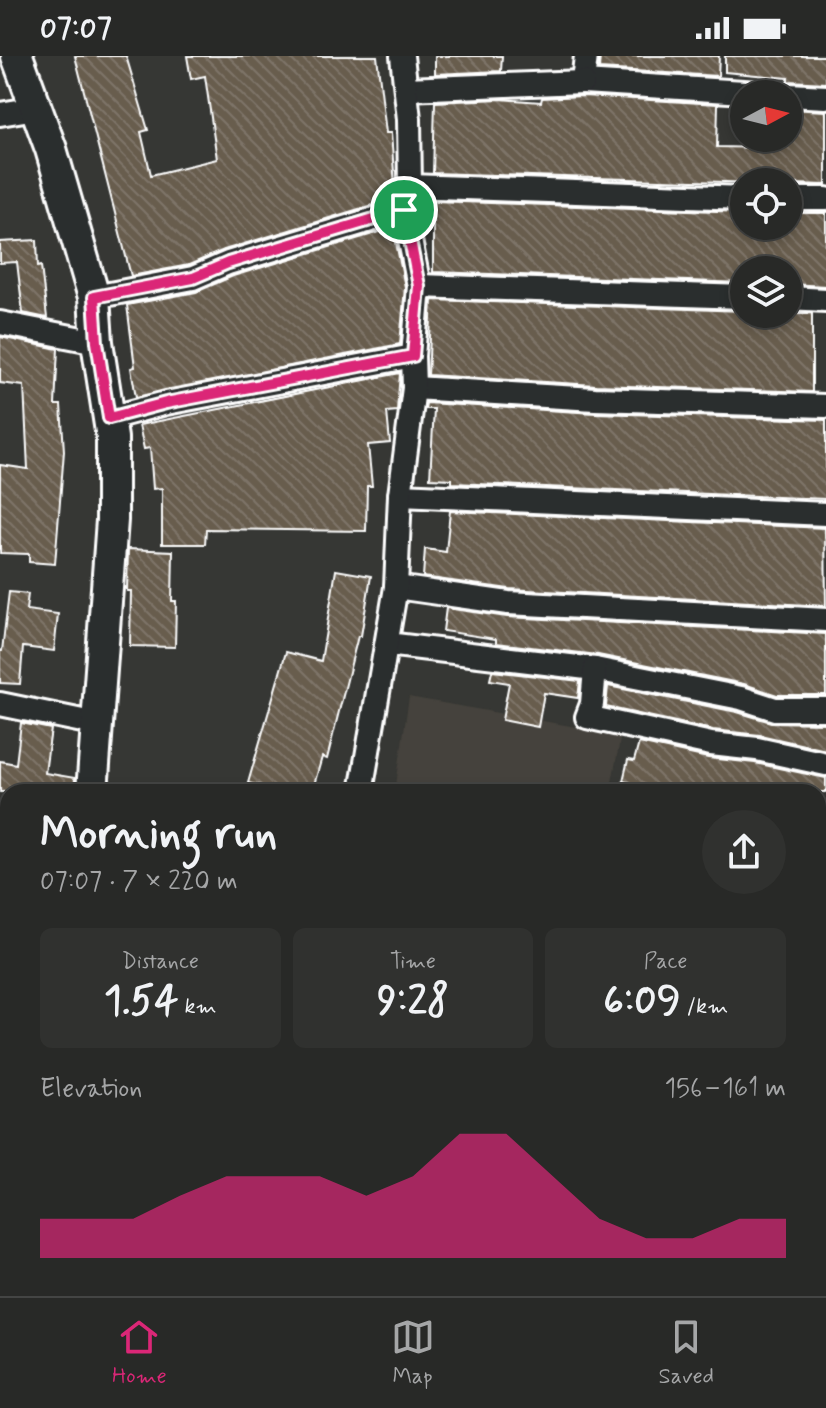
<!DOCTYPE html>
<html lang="en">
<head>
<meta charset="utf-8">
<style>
  :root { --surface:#282927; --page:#30312f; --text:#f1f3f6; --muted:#a5a6a7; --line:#444544; --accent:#db2777 }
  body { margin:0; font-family:Mynerve,sans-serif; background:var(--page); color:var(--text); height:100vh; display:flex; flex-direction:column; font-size:30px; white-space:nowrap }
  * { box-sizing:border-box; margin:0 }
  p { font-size:26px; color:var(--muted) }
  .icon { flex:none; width:44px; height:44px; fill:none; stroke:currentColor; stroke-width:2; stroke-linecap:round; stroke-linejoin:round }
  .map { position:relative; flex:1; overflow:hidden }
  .sheet { position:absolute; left:0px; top:728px; width:826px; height:512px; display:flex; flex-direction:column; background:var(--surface); border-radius:24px 24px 0 0; box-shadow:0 4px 12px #0003,0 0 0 2px var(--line) }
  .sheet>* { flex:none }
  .needle { width:52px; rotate:83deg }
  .tools { position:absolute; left:730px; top:24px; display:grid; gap:16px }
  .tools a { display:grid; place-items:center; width:72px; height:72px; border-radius:50%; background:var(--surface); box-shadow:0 4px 12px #0003,0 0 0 2px var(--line); font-size:40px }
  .pin { position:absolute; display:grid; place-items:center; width:68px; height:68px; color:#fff; margin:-34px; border:4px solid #fff; border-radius:50%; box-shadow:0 2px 8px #0007 }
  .round { display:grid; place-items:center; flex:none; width:84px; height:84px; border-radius:42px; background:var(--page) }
  .overview { display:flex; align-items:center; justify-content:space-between; height:136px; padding:0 40px }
  h1 { font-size:44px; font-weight:700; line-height:60px }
  .metrics { display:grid; grid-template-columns:repeat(3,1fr); gap:12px; height:136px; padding:8px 40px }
  .metrics div { display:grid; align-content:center; border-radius:12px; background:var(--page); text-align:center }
  .metrics b { font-size:40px; font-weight:700 }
  .metrics small { font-size:22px; font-weight:400 }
  .metrics p { font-size:22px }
  .chart { height:224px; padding:16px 40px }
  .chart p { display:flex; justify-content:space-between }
  .chart svg { width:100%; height:144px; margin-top:8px; fill:var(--accent); opacity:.7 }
  .status { display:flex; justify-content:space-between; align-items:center; height:56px; padding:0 40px; background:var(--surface); direction:ltr }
  .status svg { height:22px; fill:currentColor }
  .tabs { display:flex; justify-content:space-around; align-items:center; height:112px; border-top:2px solid var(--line); background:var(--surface); font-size:22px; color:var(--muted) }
  .tabs a { display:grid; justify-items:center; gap:4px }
  .tabs .active { color:var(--accent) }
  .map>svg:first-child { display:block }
</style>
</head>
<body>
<div class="status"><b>07:07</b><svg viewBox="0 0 49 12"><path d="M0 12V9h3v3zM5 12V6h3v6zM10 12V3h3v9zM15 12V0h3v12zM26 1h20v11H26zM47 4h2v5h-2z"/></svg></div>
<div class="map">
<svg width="826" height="1240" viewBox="0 0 826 1240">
  <defs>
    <pattern id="building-back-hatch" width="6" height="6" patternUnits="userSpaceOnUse" patternTransform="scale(2)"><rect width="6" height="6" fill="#675d4e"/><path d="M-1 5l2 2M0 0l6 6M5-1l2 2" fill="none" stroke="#7e7569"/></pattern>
  </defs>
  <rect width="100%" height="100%" fill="#363734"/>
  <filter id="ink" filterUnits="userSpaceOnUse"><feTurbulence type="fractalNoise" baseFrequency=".0125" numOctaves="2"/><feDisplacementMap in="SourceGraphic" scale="16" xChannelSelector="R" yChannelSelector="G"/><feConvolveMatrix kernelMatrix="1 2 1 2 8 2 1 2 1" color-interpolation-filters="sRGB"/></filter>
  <g filter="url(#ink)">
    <g fill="#45423c">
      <polygon points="409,641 621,679 610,736 395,736"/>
      <polygon points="818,1024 826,1025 826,1240 327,1240 327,1232 818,1232"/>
    </g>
    <g fill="url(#building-back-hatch)" stroke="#fff" stroke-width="2">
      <polygon points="75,0 126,0 148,74 141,76 151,119 217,103 205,20 191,23 187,0 377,0 386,77 391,77 395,130 392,143 224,194 189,209 131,220"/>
      <polygon points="435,0 502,0 501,15 435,18"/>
      <polygon points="600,0 719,0 718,20 599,13"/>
      <polygon points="725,0 826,0 826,27 788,25 788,22 725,16"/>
      <polygon points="583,40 718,48 717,91 769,92 769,82 788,82 788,53 826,55 826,129 433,117 435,46 500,43 541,46 542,42"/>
      <polygon points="433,145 744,156 744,170 788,170 788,157 826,157 826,230 788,228 788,214 744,214 744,227 433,216"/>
      <polygon points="393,172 405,231 400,288 136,341 131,312 135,311 127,249 196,236 233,220"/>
      <polygon points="37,184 38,211 41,210 47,262 23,257 17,206 0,207 0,186"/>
      <polygon points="432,244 744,255 744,258 812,257 812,336 596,329 428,319"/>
      <polygon points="0,281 58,293 55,349 61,349 64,395 55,508 29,506 29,498 0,497 0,409 28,413 24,330 0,327"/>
      <polygon points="400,317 397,355 387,356 390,387 368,389 372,430 367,430 366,475 206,473 205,488 162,488 162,432 153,433 150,392 144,393 139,369"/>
      <polygon points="426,347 595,357 826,364 826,443 452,427 452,423 430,422 434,353 425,353"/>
      <polygon points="450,455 825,472 826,550 509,533 423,521 425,493 446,496"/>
      <polygon points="128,493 173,495 172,545 176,545 175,591 130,590 131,535 127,535"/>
      <polygon points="336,514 371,520 361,580 358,580 327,703 322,701 312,736 260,736 262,730 248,727 286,596 321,605"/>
      <polygon points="9,536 28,538 26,554 58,558 54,595 23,591 20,628 0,627 0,595 2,595"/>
      <polygon points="446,552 507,561 826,578 826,639 777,639 744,628 598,599 496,587 496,583 443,575"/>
      <polygon points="492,615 580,625 578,642 544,637 538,671 502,664 509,627 490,624"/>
      <polygon points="608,630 737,656 771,666 826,667 826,694 760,679 713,674 606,651"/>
      <polygon points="21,667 51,673 45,717 75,722 74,736 0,736 0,705 16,708"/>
      <polygon points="639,687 708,702 755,707 826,722 826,736 671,736 623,725 628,704 634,705"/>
    </g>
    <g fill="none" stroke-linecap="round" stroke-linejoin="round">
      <g stroke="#fff" stroke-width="28">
        <g id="minor">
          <polyline points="586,0 583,26 776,38"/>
          <polyline points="406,33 583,26"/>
          <polyline points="788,39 826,41"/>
          <polyline points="0,58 36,52"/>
          <polyline points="410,130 744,142"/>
          <polyline points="788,143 826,143"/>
          <polyline points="419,230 744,241"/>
          <polyline points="94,241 193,222 228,207 404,154"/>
          <polyline points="788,242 826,244"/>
          <polyline points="0,267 97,286"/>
          <polyline points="414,332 595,343 826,350"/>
          <polyline points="109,362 166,347 413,300"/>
          <polyline points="400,439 826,458"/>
          <polyline points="396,531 508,547 826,564"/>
          <polyline points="387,588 595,613 741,642 775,653 826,653"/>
          <polyline points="595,613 592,648 587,661 711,688 757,693 826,708"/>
          <polyline points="0,648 97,668"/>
          <polyline points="361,736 396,531 400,439 414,332 413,300 419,230 404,154 410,130 409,63 402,0"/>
          <polyline points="0,780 8,781"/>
          <polyline points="0,896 8,898"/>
          <polyline points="303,1232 303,1240"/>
        </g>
      </g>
      <g stroke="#fff" stroke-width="36">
        <g id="secondary">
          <polyline points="17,0 51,93 94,241 97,286 112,382 112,464 92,736"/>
          <polyline points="0,1106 8,1090"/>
        </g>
      </g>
      <g stroke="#fff" stroke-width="5" stroke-dasharray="6 6" stroke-linecap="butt">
        <polyline points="818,1215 826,1211"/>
        <polyline points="762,1240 779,1232"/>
      </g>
      <use href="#minor" stroke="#2a2d2e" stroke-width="22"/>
      <use href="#secondary" stroke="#2a2d2e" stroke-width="30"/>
    </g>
  </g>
  <g fill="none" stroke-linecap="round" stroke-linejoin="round" filter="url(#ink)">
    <g stroke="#fff" stroke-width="16">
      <polygon id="route" points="404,154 419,230 413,300 166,347 109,362 97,286 94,241 193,222 228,207"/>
    </g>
    <use href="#route" stroke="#db2777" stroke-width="10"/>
  </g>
</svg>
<div class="tools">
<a><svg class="needle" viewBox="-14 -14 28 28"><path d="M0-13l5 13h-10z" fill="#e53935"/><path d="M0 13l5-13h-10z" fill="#a5a6a7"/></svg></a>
<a><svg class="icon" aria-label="locate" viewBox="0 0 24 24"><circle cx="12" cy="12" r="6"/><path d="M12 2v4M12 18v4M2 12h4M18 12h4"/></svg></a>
<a><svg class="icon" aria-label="layers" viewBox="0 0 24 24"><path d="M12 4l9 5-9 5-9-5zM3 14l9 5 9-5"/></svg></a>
</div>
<div class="pin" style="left:404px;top:154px;background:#1e9e55"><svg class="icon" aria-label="arrive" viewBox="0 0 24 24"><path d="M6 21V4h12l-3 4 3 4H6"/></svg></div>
<section class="sheet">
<div class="overview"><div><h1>Morning run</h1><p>07:07 · 7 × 220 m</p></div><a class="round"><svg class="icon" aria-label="share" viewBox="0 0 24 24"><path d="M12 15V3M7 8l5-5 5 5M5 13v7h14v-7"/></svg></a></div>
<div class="metrics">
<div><p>Distance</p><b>1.54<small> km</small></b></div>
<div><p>Time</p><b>9:28</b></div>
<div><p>Pace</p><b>6:09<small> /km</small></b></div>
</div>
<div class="chart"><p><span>Elevation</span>156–161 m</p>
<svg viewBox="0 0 160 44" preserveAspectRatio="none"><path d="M0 44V32L10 32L20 32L30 25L40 19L50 19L60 19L70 25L80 19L90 6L100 6L110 19L120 32L130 38L140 38L150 32L160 32V44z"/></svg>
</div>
</section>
</div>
<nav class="tabs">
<a class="active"><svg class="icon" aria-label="home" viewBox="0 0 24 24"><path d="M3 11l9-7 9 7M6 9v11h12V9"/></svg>Home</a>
<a><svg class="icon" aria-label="map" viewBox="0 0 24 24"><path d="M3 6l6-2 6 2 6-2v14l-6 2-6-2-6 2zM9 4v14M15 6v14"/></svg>Map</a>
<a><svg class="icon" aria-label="saved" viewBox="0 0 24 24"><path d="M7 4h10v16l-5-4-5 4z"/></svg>Saved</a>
</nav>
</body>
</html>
